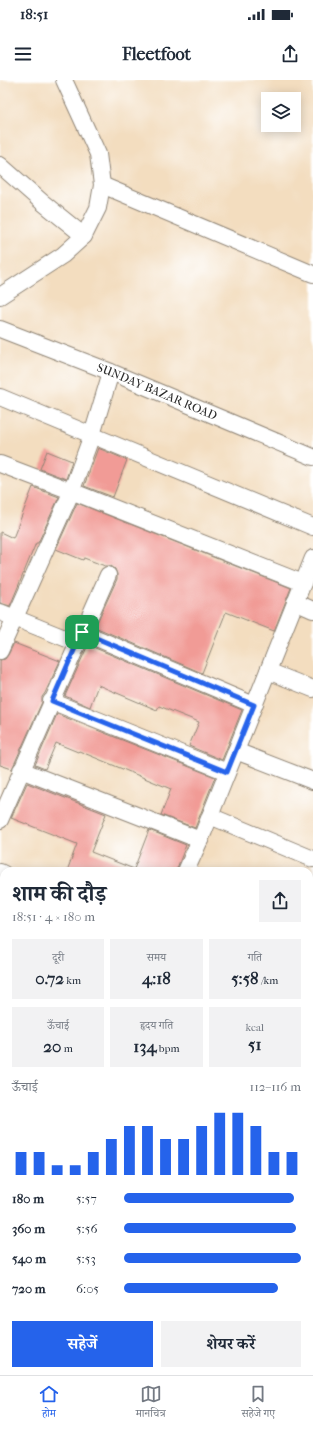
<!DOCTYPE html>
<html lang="hi">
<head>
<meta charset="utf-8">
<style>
  :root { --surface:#fff; --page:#f2f2f3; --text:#1f2937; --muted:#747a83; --line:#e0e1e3; --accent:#2563eb }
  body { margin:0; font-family:"IM FELL French Canon","Noto Serif Devanagari",serif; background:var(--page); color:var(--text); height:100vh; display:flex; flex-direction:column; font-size:15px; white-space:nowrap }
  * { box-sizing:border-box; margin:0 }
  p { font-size:13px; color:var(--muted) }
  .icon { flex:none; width:22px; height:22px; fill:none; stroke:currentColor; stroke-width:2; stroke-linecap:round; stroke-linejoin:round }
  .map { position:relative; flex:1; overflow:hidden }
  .drawer { position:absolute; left:0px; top:787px; width:313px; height:508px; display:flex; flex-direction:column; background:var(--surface); border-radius:12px 12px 0 0; box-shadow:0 2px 10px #0003 }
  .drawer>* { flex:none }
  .fabs { position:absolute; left:261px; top:12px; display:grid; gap:8px }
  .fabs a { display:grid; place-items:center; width:40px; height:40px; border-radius:0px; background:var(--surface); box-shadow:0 2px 10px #0003; font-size:20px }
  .pin { position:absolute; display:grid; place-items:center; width:34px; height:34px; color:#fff; margin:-17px; border-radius:8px; box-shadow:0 2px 6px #0006 }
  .round { display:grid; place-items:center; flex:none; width:42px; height:42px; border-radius:0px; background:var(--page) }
  .summary { display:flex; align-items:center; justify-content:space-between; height:68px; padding:0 12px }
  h1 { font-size:22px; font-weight:700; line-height:30px }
  .figures { display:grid; grid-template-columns:repeat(3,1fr); gap:6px; height:68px; padding:4px 12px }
  .figures div { display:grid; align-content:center; border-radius:0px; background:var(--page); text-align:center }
  .figures b { font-size:17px; font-weight:700 }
  .figures small { font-size:11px; font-weight:400 }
  .figures p { font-size:11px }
  .chart { height:112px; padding:8px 12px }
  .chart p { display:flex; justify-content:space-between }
  .chart svg { width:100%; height:72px; margin-top:4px; stroke:var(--accent); stroke-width:6 }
  .button { display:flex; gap:8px; margin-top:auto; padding:8px 12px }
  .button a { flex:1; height:46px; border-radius:0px; background:var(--accent); color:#fff; font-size:16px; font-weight:700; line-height:46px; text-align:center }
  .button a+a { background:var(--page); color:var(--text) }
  ul { padding:0 12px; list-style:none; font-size:13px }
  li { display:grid; grid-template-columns:64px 48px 1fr; align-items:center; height:30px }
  li i { height:10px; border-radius:5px; background:var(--accent) }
  .status { display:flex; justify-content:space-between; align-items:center; height:28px; padding:0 20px; background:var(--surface); direction:ltr }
  .status svg { height:11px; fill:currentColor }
  header { display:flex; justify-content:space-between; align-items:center; height:52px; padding:0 12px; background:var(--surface); font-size:18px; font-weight:700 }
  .tabs { display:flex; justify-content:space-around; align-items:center; height:56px; border-top:1px solid var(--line); background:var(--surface); font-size:11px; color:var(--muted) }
  .tabs a { display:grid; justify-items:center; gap:2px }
  .tabs .selected { color:var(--accent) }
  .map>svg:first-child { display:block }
</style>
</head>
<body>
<div class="status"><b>18:51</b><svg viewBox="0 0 49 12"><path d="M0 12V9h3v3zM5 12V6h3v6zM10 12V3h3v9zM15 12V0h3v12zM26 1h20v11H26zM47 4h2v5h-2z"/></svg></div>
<header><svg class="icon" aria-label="menu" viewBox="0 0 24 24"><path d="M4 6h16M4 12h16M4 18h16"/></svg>Fleetfoot<svg class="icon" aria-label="share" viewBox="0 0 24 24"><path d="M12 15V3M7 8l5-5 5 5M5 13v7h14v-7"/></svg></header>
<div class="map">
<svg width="313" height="1295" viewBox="0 0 313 1295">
  <rect width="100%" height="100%" fill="#fff"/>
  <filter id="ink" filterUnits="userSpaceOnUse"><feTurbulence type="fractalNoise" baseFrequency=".025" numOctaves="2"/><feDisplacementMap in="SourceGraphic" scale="8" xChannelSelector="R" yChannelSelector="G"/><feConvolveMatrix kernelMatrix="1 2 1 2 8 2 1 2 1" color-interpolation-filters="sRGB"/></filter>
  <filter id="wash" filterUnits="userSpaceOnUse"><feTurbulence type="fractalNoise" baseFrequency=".012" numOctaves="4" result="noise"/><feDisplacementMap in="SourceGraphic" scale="16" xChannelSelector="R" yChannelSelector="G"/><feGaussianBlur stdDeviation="0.9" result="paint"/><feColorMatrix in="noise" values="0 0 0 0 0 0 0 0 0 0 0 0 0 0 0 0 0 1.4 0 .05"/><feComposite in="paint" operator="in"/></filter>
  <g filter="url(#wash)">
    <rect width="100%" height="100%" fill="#f3ddbf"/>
    <g id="blocks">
      <g fill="#f19b96">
        <polygon points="98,368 127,380 113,417 84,406"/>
        <polygon points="47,371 72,381 66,399 40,389"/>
        <polygon points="33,407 59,417 38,463 36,463 10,526 0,523 0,452 13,458"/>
        <polygon points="77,423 291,508 274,551 226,532 202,593 95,547 117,499 117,494 115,489 111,486 105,486 84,478 83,480 56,469"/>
        <polygon points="14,563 60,581 45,613 42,617 42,622 12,689 0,685 0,580 5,579 8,575"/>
        <polygon points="88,565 242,630 222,680 189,666 199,642 159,626 157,630 98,605 90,627 65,616"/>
        <polygon points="57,634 215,697 195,748 161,735 171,709 79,671 78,672 56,663 45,689 35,685"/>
        <polygon points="27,703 106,734 91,772 134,789 149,750 186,765 176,791 67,791 77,764 11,738"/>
      </g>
    </g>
  </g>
  <g filter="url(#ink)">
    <use href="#blocks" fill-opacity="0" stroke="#8f8475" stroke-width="1"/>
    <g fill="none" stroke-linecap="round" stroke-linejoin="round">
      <g stroke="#8f8475" stroke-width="18">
        <g id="street">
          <polyline points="0,85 42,122 84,156"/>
          <polyline points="102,105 313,194"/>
          <polyline points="0,216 63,175 84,156 98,128 102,105 98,74 64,0"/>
          <path id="s1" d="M0,249L111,292L313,377"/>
          <polyline points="0,317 313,447"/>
          <polyline points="0,384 71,411 303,503"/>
          <polyline points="295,522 313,530"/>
          <polyline points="0,532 77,563"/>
          <polyline points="82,552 254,625"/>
          <polyline points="0,571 70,415 92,355 111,292"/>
          <polyline points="268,591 313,609"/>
          <polyline points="51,621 227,692"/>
          <polyline points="236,671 313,701"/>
          <polyline points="21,690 200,760"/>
          <polyline points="210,736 313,779"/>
          <polyline points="0,740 108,495"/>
          <polyline points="186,791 204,751 313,478"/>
          <polyline points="0,792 4,794"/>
          <polyline points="309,923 313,924"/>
          <polyline points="0,925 4,927"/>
          <polyline points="0,1058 4,1059"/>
          <polyline points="309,1167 313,1168"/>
          <polyline points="0,1203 4,1205"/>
          <polyline points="253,1291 260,1295"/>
          <polyline points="23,1295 25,1291"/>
        </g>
      </g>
      <use href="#street" stroke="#fff" stroke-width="16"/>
    </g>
  </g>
  <g fill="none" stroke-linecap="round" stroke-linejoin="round" filter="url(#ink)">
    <g stroke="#fff" stroke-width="8">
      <polygon id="route" points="82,552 254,625 227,692 52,621"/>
    </g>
    <use href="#route" stroke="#2563eb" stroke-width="5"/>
  </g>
  <g text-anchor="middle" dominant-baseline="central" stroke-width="4" stroke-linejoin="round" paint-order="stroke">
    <g font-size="12" fill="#2b2b2b" stroke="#fff">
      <text stroke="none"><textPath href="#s1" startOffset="169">SUNDAY BAZAR ROAD</textPath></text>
    </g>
  </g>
</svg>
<div class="fabs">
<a><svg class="icon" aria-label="layers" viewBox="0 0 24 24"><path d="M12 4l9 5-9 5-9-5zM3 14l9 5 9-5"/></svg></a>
</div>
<div class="pin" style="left:82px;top:552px;background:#1e9e55"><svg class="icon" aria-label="arrive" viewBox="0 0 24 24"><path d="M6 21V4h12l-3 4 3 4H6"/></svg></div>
<section class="drawer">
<div class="summary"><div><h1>शाम की दौड़</h1><p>18:51 · 4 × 180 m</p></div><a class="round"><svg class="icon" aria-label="share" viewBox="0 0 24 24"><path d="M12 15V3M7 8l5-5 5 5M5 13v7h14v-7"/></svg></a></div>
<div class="figures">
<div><p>दूरी</p><b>0.72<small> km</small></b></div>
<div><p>समय</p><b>4:18</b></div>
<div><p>गति</p><b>5:58<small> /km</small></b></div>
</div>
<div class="figures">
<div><p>ऊँचाई</p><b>20<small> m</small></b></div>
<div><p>हृदय गति</p><b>134<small> bpm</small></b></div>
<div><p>kcal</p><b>51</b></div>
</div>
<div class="chart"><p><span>ऊँचाई</span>112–116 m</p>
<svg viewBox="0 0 160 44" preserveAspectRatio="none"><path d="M5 44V30M15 44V30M25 44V38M35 44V38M45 44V30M55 44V22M65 44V14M75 44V14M85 44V22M95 44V22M105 44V14M115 44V6M125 44V6M135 44V14M145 44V30M155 44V30"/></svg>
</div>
<ul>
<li><b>180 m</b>5:57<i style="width:96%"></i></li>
<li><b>360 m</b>5:56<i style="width:97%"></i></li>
<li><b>540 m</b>5:53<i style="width:100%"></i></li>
<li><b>720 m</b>6:05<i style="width:87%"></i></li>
</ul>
<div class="button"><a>सहेजें</a><a>शेयर करें</a></div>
</section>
</div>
<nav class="tabs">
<a class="selected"><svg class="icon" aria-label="home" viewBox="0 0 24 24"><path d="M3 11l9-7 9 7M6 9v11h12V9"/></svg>होम</a>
<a><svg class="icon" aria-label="map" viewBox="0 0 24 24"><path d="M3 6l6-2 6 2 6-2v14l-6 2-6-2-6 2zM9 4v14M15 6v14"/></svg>मानचित्र</a>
<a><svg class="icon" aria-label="saved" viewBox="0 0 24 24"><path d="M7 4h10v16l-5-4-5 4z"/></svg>सहेजे गए</a>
</nav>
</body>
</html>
